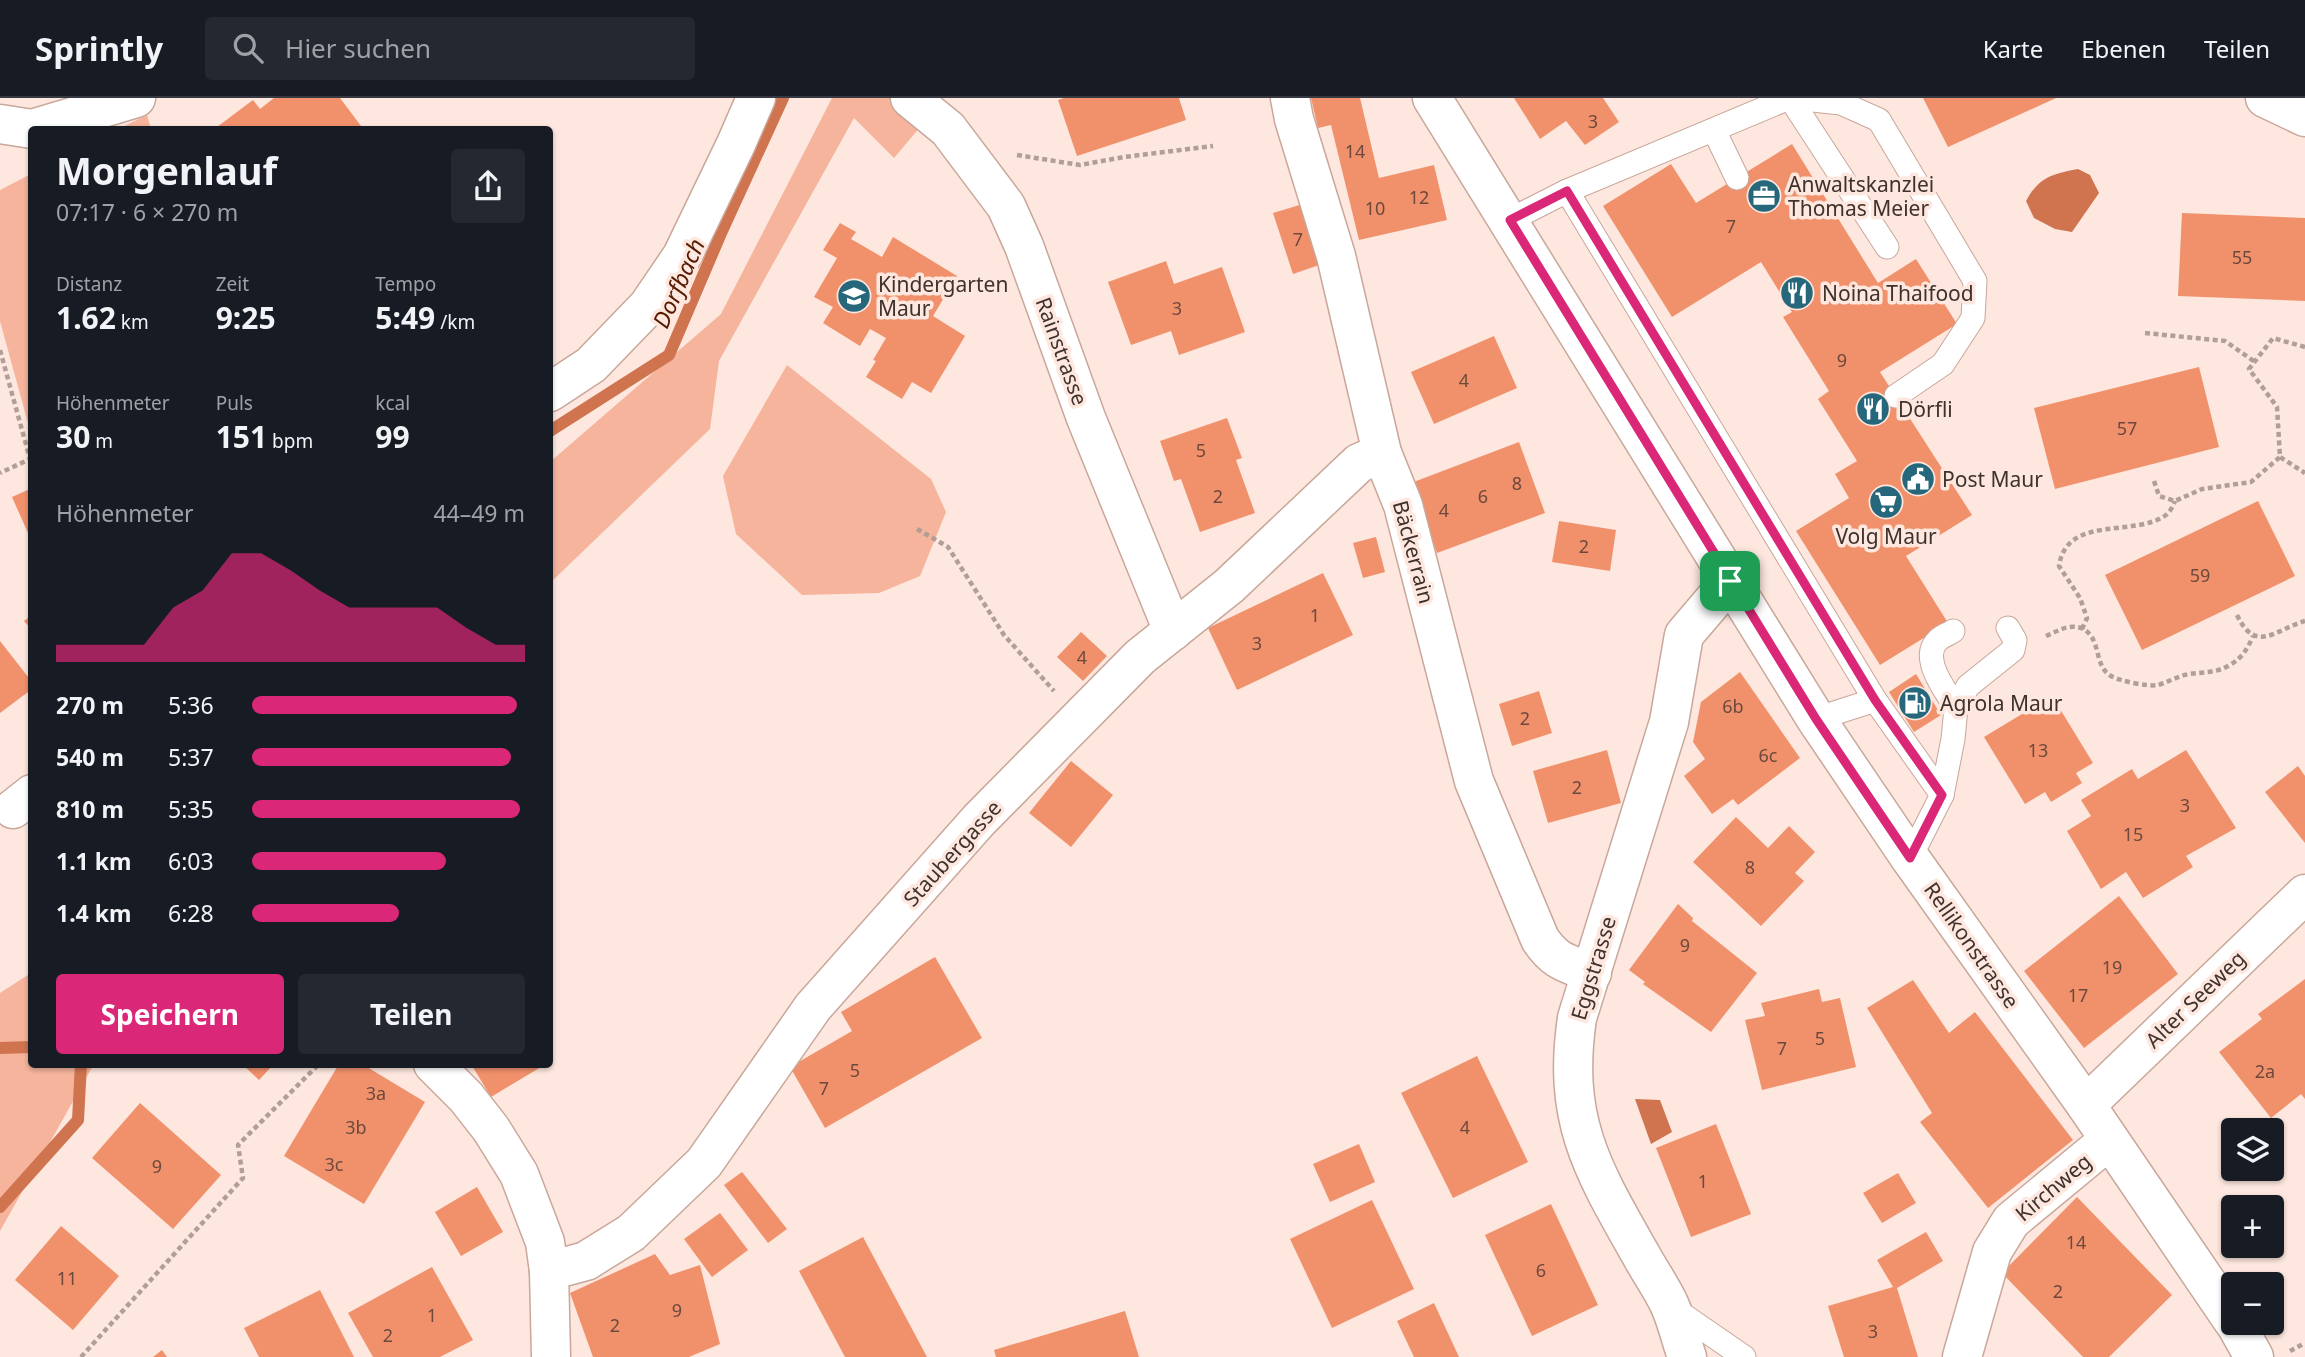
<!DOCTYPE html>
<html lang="de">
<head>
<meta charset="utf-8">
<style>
  :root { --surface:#171b24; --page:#242831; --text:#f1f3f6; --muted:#9ea1a6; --line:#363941; --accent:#db2777 }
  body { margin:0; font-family:"Noto Sans",sans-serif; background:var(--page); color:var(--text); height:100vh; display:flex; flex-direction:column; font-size:26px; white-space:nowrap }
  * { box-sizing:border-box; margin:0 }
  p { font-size:23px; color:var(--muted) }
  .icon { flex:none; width:38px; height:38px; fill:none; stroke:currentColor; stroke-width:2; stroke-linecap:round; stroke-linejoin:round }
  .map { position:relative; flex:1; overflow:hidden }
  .sheet { position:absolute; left:28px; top:28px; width:525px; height:942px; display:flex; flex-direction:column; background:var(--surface); border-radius:7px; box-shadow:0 2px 5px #0004 }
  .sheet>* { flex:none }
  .controls { position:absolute; left:2221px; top:1020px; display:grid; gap:14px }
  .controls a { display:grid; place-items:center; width:63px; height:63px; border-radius:7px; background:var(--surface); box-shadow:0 2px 5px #0004; font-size:35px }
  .pin { position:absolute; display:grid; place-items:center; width:60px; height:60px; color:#fff; margin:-30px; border-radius:14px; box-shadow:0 4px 10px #0006 }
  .round { display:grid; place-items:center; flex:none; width:74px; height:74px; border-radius:7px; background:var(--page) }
  .head { display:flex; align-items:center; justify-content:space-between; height:119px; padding:0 28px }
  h1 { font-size:38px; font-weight:700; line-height:52px }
  .figures { display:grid; grid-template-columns:repeat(3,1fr); gap:10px; height:119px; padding:7px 28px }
  .figures div { display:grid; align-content:center }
  .figures b { font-size:30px; font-weight:700 }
  .figures small { font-size:19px; font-weight:400 }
  .figures p { font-size:19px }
  .chart { height:196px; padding:14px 28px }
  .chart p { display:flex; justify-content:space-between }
  .chart svg { width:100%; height:126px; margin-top:7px; fill:var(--accent); opacity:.7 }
  .primary-button { display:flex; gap:14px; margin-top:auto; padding:14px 28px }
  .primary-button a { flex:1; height:80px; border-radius:7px; background:var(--accent); color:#fff; font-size:28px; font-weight:700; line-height:80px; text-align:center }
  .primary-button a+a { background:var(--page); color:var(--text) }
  ul { padding:0 28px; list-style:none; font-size:23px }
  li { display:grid; grid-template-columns:112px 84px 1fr; align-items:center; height:52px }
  li i { height:18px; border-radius:9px; background:var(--accent) }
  header { display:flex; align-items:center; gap:42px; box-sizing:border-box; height:98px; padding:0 35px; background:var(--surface); border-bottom:2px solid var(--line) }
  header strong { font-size:33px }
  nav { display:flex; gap:38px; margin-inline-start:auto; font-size:24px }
  .search { width:490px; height:63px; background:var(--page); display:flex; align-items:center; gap:18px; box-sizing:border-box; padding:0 24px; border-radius:7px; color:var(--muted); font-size:26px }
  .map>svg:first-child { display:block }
</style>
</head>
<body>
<header>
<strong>Sprintly</strong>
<div class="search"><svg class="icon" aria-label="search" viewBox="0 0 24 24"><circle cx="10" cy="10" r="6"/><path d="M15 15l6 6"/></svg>Hier suchen</div>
<nav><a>Karte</a><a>Ebenen</a><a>Teilen</a></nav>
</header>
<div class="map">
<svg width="2305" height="1259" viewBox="0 0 2305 1259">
  <rect width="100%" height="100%" fill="#fde7de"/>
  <g fill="#f5b49b">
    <polygon points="832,0 925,0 926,22 894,60 854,20 719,263 710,331 550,485 550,364 721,216"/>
    <polygon points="147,17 151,31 118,31"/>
    <polygon points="31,76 31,336 0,223 0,92"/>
    <polygon points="787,267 931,381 946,414 920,478 879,495 802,497 736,436 723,378"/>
    <polygon points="31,875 32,966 94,966 0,1133 0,895"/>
  </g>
  <g fill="#d0734f">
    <path d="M2078,71L2090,77L2099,95L2072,134L2055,131L2034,120L2026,103C2039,79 2052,76 2078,71Z"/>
    <polygon points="1635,1001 1660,1002 1672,1034 1651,1046"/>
  </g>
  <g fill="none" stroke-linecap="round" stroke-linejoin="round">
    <g stroke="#d0734f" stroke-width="12">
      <polyline points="550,333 669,257 722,133 783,0"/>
      <polyline points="0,950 32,949"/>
      <polyline points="0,1109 78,1022 81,966"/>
    </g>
  </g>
  <g fill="#f1916c">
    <polygon points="274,0 340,0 364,32 213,32 253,2 260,11"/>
    <polygon points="1064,0 1179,0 1186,22 1077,58 1058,2"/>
    <polygon points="1311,0 1360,0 1379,80 1434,67 1447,122 1359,142 1331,27 1318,30"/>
    <polygon points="1514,0 1603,0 1619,24 1585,47 1566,23 1540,41"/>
    <polygon points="1923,0 2056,0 1948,49"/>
    <polygon points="1792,46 1878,185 1916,161 1957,226 1880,274 1972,417 1906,458 1948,525 1880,567 1796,433 1849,400 1835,376 1857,363 1818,301 1829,293 1783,219 1792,214 1761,164 1672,219 1603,108 1671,66 1696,105"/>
    <polygon points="1303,106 1322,166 1293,176 1273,115"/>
    <polygon points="2182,115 2305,120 2305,203 2178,198"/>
    <polygon points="840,125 856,134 851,141 882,159 893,139 957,178 933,218 965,238 931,295 912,284 902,301 866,279 876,263 873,262 886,240 870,231 860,248 823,225 833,209 814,199 837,160 823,152"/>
    <polygon points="1166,163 1174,186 1222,169 1245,234 1179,257 1171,233 1131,247 1108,184"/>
    <polygon points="1494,238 1517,290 1434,326 1411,274"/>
    <polygon points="2199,269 2219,349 2055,391 2034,310"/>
    <polygon points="1227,320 1242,360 1236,362 1255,415 1200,434 1181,381 1174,383 1160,343"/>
    <polygon points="1519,344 1545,415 1437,455 1411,385"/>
    <polygon points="32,390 32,444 12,399"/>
    <polygon points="2258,403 2295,478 2142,552 2105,477"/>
    <polygon points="1559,423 1616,432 1610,473 1552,464"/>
    <polygon points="1376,439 1385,474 1363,480 1353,445"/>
    <polygon points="1323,475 1353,537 1237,592 1208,530"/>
    <polygon points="32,517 32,532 24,523"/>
    <polygon points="1081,534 1107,558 1083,583 1057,559"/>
    <polygon points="0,543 32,584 32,591 0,615"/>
    <polygon points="1740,574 1800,660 1738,707 1733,701 1712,716 1684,678 1705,661 1693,644 1701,604"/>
    <polygon points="1916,576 1941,617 1914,634 1889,594"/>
    <polygon points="1539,593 1552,635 1512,648 1499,606"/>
    <polygon points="2052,598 2093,665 2076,675 2082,685 2051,704 2045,694 2025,706 1984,639"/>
    <polygon points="1607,652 1621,705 1548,725 1533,673"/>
    <polygon points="2186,652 2236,730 2186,758 2193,769 2143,800 2126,774 2101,791 2067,733 2091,718 2081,702 2132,671 2138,681"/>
    <polygon points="1071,663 1113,697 1071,749 1029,715"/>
    <polygon points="2298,668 2305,678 2305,745 2265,694"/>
    <polygon points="1736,719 1768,750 1789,728 1815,754 1795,775 1804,783 1761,828 1693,764"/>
    <polygon points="2119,798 2178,876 2084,950 2024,873"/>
    <polygon points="1678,806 1693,820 1692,823 1757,875 1711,934 1643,886 1645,884 1629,872"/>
    <polygon points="935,859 982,940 825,1030 790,969 852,933 841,914"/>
    <polygon points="2305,881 2305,1001 2301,996 2271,1020 2219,954 2262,921 2258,916"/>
    <polygon points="1913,882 1949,935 1975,914 2073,1042 1988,1110 1920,1024 1932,1015 1867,910"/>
    <polygon points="1819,891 1822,904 1840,900 1856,969 1762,992 1745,922 1765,918 1761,905"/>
    <polygon points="1477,958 1528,1064 1453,1100 1401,995"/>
    <polygon points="242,966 274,966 259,982"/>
    <polygon points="339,966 362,966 425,1004 364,1106 284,1058"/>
    <polygon points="471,966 546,966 491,999"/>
    <polygon points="140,1005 221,1077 173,1131 92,1060"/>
    <polygon points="1716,1026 1751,1116 1691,1139 1656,1050"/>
    <polygon points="1359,1046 1375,1084 1330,1104 1313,1066"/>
    <polygon points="742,1074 787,1131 768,1145 724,1087"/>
    <polygon points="1898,1075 1916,1105 1882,1125 1863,1095"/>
    <polygon points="477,1089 503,1134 461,1158 435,1114"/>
    <polygon points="2077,1099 2172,1197 2109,1259 2083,1259 2002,1175"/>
    <polygon points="1372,1102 1414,1191 1332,1230 1290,1141"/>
    <polygon points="1551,1106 1598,1207 1532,1238 1485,1137"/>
    <polygon points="720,1115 748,1152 712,1179 684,1141"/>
    <polygon points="61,1128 119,1178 73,1232 15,1182"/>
    <polygon points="1926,1134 1943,1163 1897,1190 1918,1259 1844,1259 1828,1208 1893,1189 1877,1162"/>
    <polygon points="863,1139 927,1259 845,1259 799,1173"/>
    <polygon points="655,1156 670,1177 700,1167 720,1246 689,1259 593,1259 570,1195"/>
    <polygon points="432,1169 473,1242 440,1259 373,1259 348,1215"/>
    <polygon points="320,1192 354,1259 259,1259 244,1230"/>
    <polygon points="1434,1205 1459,1259 1414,1259 1397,1223"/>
    <polygon points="1125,1213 1139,1259 996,1259 994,1252"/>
    <polygon points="162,1252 167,1259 153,1259"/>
  </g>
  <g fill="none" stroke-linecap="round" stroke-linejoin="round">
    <g stroke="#c9a79a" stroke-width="25">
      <g id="service">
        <polyline points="1790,0 1887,149"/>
        <polyline points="1794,0 1841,5 1879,22 1975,183 1973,220 1943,266 1896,298"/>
        <polyline points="1714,32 1737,80"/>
        <polyline points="1567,93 1875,602 1942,697 1910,760"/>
        <polyline points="1510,122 1567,93 1789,0"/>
        <path d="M1953,533C1949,536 1942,538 1938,542C1919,560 1946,593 1956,610"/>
        <polyline points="1816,621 1875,602"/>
        <polyline points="1942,697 1953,641 1956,610 1968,588 2013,552 2015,542 2008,530"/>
        <polyline points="1673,1210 1744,1259"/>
      </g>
    </g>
    <g stroke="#c9a79a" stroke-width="41">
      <g id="minor">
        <polyline points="910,0 948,31 1006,108 1024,148 1086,320 1173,533"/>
        <path d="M1290,0L1294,21L1336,158L1382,355L1403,407L1474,683L1540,841C1555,864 1567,865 1592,875"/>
        <polyline points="2265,0 2305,19"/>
        <polyline points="0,26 32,31 136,0"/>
        <polyline points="550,294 591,267 648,208 682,158 736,46 756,0"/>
        <polyline points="13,711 32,696"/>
        <polyline points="433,966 466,999 491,1031 519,1076 545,1144 549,1173 551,1259"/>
        <polyline points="2086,1007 2305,796"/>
        <polyline points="549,1173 586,1163 631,1135 704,1065 813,909 979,722 1140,559 1229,488 1359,365 1382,355"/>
        <path d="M1687,1259C1681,1242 1677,1224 1670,1208C1662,1190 1650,1174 1641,1157C1592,1071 1562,1022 1577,920L1669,624L1684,537L1730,483"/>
        <polyline points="1962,1259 1992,1154 2011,1123 2109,1042"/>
      </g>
    </g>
    <g stroke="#c9a79a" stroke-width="41">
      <g id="tertiary">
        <polyline points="1432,0 1816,621 1910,760 2086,1007 2233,1223"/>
        <polyline points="2235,1225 2254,1259"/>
      </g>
    </g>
    <g stroke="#b19e97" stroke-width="4.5" stroke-dasharray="5 3.5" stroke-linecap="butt">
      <polyline points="1017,57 1080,67 1124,59 1213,48"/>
      <polyline points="2145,235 2225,243 2255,264"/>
      <polyline points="2305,249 2273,240 2249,271 2277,309 2280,359 2305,375"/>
      <polyline points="0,252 30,361 0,375"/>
      <polyline points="2154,383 2159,398 2175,403 2202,391 2251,384 2280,359"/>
      <polyline points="917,431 948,449 1004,537 1054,593"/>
      <path d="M2237,517C2256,557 2276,531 2305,523"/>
      <path d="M2082,531L2087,520L2080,500L2059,468C2067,416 2134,440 2166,417C2170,414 2173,408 2175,403"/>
      <path d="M2046,538C2058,533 2068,526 2081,530C2102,538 2093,568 2111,578C2119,583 2149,589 2158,587C2169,584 2178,578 2189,576C2203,574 2217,575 2230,567C2242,560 2248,550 2253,538"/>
      <polyline points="2290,1253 2305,1245"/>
      <polyline points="81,1259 243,1080 238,1047 319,966"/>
    </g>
    <use href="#service" stroke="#fff" stroke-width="23"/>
    <use href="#minor" stroke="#fff" stroke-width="38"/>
    <use href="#tertiary" stroke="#fff" stroke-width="38"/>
  </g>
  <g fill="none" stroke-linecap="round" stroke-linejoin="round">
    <g stroke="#fff" stroke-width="14">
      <polygon id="route" points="1567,93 1875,602 1942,697 1910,760 1816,621 1510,122"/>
    </g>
    <use href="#route" stroke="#db2777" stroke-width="9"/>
  </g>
  <defs>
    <g id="office-disc" transform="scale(1.75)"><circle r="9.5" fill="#26677b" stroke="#fde7de"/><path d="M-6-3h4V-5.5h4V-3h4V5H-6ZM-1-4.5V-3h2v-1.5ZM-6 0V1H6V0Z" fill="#fff"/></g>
    <g id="restaurant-disc" transform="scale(1.75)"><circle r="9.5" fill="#26677b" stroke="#fde7de"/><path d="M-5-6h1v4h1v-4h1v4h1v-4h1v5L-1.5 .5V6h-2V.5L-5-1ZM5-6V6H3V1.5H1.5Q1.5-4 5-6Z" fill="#fff"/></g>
    <g id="school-disc" transform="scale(1.75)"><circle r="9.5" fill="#26677b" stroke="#fde7de"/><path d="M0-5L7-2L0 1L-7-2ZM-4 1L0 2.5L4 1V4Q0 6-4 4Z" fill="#fff"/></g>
    <g id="civic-disc" transform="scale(1.75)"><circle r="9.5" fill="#26677b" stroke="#fde7de"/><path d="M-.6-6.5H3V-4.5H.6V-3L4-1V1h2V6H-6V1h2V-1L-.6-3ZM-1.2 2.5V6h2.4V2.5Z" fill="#fff"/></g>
    <g id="supermarket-disc" transform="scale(1.75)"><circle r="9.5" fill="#26677b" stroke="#fde7de"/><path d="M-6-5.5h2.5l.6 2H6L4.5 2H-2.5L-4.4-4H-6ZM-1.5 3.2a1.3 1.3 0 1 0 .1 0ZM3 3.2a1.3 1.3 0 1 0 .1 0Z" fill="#fff"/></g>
    <g id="fuel-disc" transform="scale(1.75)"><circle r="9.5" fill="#26677b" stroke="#fde7de"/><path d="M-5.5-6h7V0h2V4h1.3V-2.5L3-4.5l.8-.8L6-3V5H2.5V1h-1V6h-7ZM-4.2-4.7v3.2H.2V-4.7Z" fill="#fff"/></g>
  </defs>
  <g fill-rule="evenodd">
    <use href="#office-disc" x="1764" y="98"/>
    <use href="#restaurant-disc" x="1797" y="195"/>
    <use href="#school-disc" x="854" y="198"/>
    <use href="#restaurant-disc" x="1873" y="311"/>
    <use href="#civic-disc" x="1918" y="381"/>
    <use href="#supermarket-disc" x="1886" y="404"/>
    <use href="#fuel-disc" x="1915" y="605"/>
  </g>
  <g text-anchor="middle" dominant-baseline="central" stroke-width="7" stroke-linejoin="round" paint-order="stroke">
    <g font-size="18" fill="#6c493c">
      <text x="1593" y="23">3</text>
      <text x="1355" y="53">14</text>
      <text x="1419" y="99">12</text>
      <text x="1375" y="110">10</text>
      <text x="1731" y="128">7</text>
      <text x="1298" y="141">7</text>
      <text x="2242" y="159">55</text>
      <text x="1177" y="210">3</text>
      <text x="1842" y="262">9</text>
      <text x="1464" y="282">4</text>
      <text x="2127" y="330">57</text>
      <text x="1201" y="352">5</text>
      <text x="1517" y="385">8</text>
      <text x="1218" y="398">2</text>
      <text x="1483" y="398">6</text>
      <text x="1444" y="412">4</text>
      <text x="1584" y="448">2</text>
      <text x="2200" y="477">59</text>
      <text x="1315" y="517">1</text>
      <text x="1257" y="545">3</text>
      <text x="1082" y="559">4</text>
      <text x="1733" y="608">6b</text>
      <text x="1525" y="620">2</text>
      <text x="2038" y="652">13</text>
      <text x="1768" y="657">6c</text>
      <text x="1577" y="689">2</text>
      <text x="2185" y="707">3</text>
      <text x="2133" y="736">15</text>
      <text x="1750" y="769">8</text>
      <text x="1685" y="847">9</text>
      <text x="2112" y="869">19</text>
      <text x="2078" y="897">17</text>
      <text x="1820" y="940">5</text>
      <text x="1782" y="950">7</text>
      <text x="855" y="972">5</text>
      <text x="2265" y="973">2a</text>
      <text x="824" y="990">7</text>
      <text x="376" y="995">3a</text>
      <text x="356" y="1029">3b</text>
      <text x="1465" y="1029">4</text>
      <text x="334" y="1066">3c</text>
      <text x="157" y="1068">9</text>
      <text x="1703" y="1083">1</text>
      <text x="2076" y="1144">14</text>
      <text x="1541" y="1172">6</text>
      <text x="67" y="1180">11</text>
      <text x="2058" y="1193">2</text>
      <text x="677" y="1212">9</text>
      <text x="432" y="1217">1</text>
      <text x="615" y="1227">2</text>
      <text x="1873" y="1233">3</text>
      <text x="388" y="1237">2</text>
    </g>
    <g font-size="21" fill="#3f312c" stroke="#fde7de" text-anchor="start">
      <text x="1788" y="86">Anwaltskanzlei<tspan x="1788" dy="24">Thomas Meier</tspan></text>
      <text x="878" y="186">Kindergarten<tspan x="878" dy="24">Maur</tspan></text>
      <text x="1822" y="195">Noina Thaifood</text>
      <text x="1898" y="311">Dörfli</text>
      <text x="1942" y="381">Post Maur</text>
      <text x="1886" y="438" text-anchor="middle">Volg Maur</text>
      <text x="1940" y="605">Agrola Maur</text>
    </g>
    <g font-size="21" fill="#3f312c" stroke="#fde7de">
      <text transform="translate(1062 253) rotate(70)">Rainstrasse</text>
      <text transform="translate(1414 454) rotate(75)">Bäckerrain</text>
      <text transform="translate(952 755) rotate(-48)">Staubergasse</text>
      <text transform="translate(1972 847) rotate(55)">Rellikonstrasse</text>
      <text transform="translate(1593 870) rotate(-73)">Eggstrasse</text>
      <text transform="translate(2195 901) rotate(-44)">Alter Seeweg</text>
      <text transform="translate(2053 1089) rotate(-40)">Kirchweg</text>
    </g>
    <g font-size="23" font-style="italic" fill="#551a00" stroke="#fde7de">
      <text transform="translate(678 185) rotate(-66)">Dorfbach</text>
    </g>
  </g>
</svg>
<div class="controls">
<a><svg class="icon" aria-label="layers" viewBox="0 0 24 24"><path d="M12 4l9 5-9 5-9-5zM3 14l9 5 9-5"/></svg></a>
<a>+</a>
<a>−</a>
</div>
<div class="pin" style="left:1730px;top:483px;background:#1e9e55"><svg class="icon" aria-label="arrive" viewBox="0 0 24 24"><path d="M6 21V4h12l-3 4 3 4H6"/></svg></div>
<section class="sheet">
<div class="head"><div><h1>Morgenlauf</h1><p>07:17 · 6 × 270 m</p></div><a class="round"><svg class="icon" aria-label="share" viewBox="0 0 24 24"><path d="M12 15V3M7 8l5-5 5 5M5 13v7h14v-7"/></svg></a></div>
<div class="figures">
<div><p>Distanz</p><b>1.62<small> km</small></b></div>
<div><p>Zeit</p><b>9:25</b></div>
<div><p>Tempo</p><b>5:49<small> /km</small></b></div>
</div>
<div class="figures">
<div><p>Höhenmeter</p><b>30<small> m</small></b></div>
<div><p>Puls</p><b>151<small> bpm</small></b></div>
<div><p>kcal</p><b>99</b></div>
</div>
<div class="chart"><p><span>Höhenmeter</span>44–49 m</p>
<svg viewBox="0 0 160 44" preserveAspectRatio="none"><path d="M0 44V38L10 38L20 38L30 38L40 25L50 19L60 6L70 6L80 12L90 19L100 25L110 25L120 25L130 25L140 32L150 38L160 38V44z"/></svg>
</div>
<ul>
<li><b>270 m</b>5:36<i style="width:97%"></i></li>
<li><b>540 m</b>5:37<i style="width:95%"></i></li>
<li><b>810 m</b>5:35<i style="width:98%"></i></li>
<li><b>1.1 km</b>6:03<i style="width:71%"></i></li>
<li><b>1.4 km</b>6:28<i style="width:54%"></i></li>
</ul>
<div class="primary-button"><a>Speichern</a><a>Teilen</a></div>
</section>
</div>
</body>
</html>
